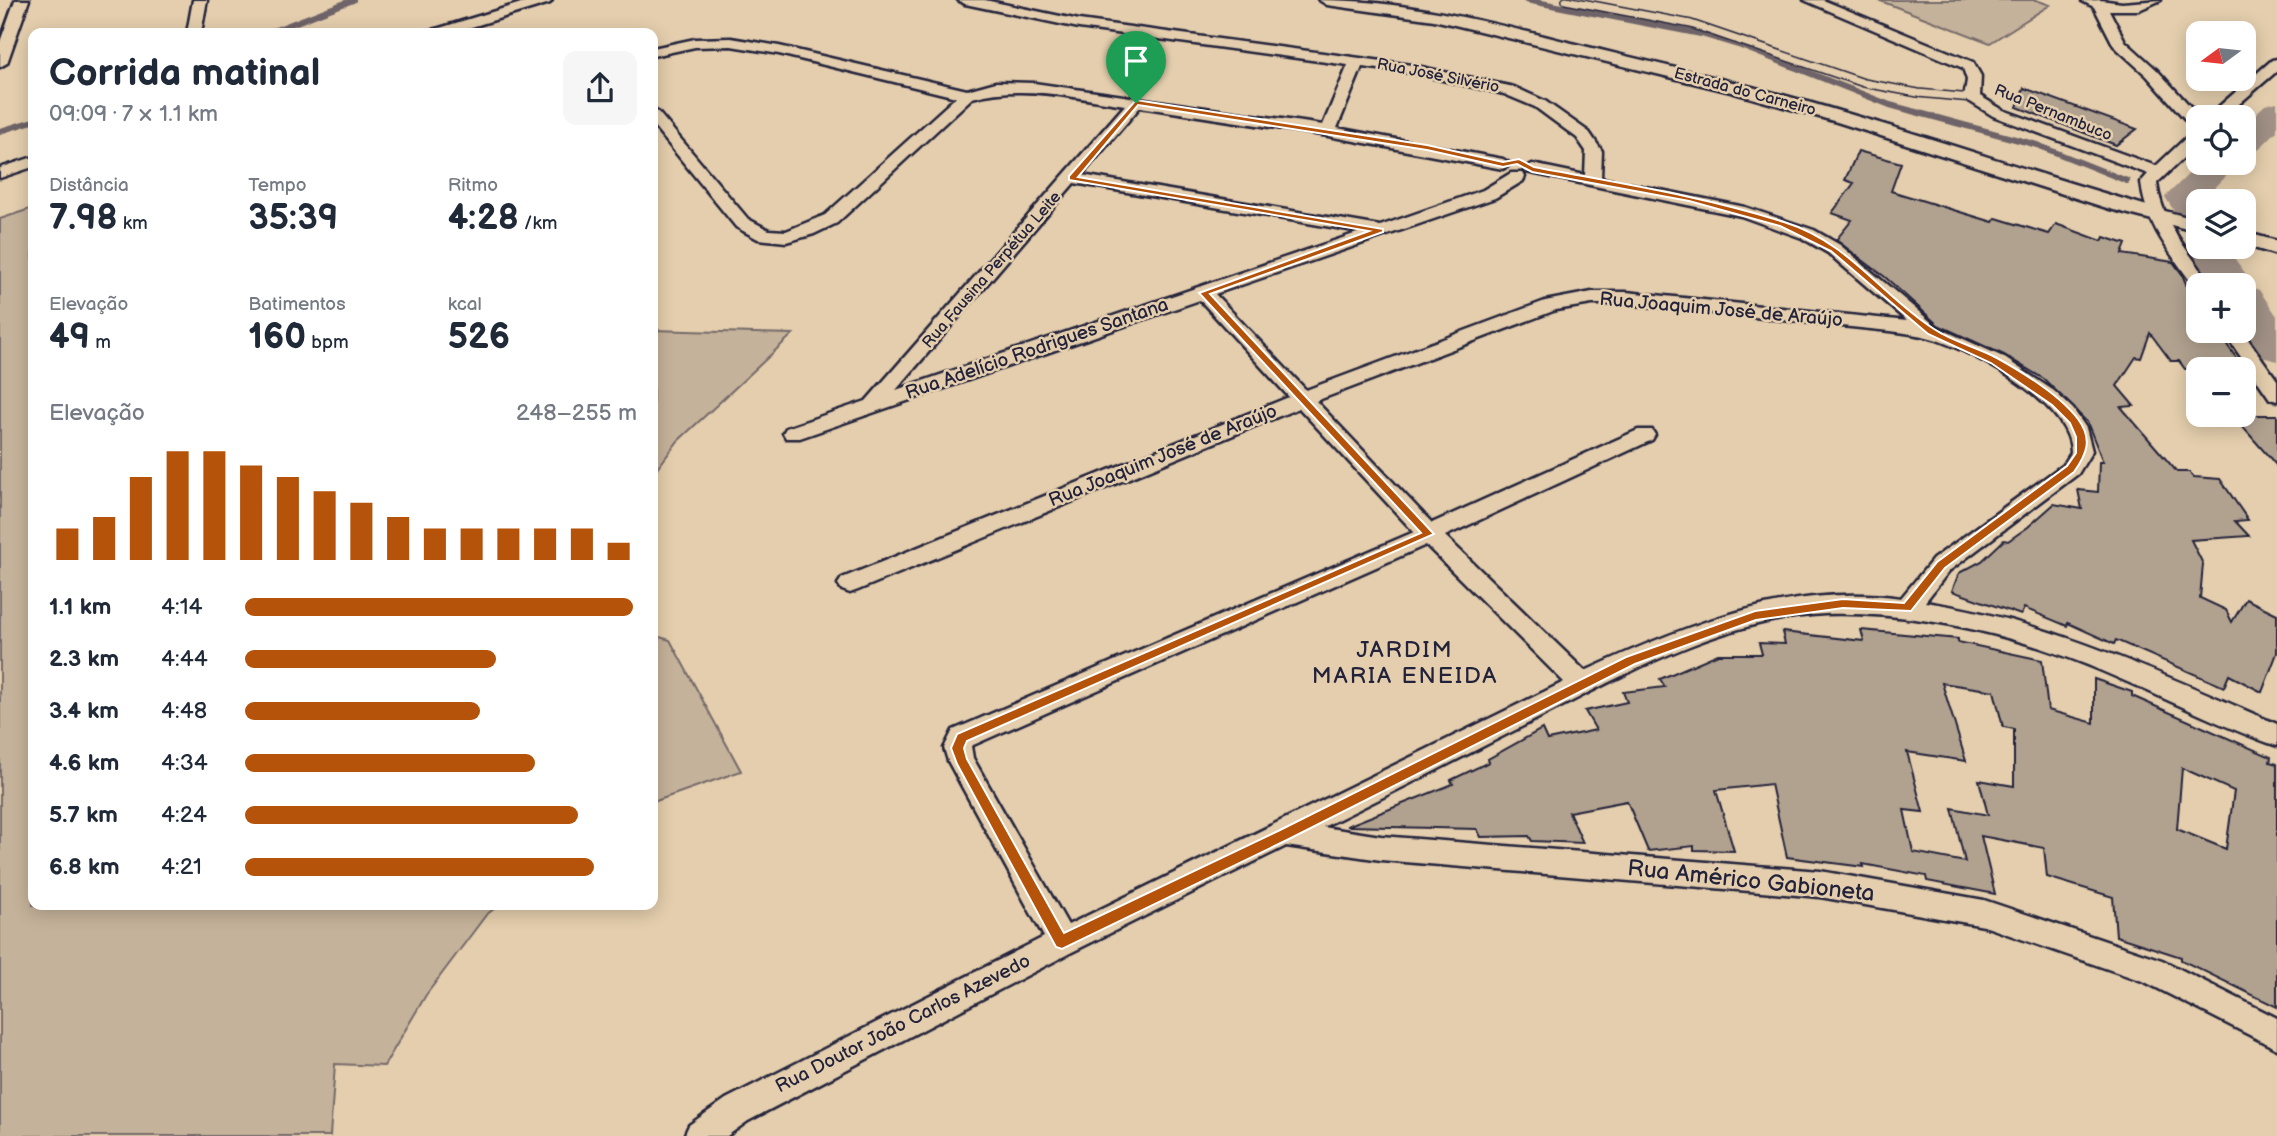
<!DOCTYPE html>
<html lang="pt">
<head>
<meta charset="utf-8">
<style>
  :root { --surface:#fff; --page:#f6f6f7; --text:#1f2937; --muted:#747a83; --accent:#b45309 }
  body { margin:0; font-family:"Balsamiq Sans",sans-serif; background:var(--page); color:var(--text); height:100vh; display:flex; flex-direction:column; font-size:26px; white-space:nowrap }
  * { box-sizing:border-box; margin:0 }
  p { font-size:23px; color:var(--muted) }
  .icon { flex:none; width:38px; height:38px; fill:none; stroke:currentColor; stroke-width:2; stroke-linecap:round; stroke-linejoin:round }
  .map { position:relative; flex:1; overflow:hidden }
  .details { position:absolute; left:28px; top:28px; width:630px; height:882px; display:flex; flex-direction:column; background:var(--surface); border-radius:14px; box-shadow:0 4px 18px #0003 }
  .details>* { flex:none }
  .needle { width:46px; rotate:255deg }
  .controls { position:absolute; left:2186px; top:21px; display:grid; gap:14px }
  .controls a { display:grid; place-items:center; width:70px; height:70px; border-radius:14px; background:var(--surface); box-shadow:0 4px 18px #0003; font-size:35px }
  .pin { position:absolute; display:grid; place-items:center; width:60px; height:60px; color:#fff; margin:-72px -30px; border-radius:50% 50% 50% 0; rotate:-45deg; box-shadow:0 0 7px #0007 }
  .pin .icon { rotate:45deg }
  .round { display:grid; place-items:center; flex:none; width:74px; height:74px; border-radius:14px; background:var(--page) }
  .summary { display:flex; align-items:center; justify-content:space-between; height:119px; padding:0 21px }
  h1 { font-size:38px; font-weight:600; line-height:52px }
  .metrics { display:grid; grid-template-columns:repeat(3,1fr); gap:10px; height:119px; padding:7px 21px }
  .metrics div { display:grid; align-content:center }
  .metrics b { font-size:35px; font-weight:600 }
  .metrics small { font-size:19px; font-weight:400 }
  .metrics p { font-size:19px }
  .chart { height:196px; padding:14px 21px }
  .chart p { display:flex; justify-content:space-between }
  .chart svg { width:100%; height:126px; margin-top:7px; stroke:var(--accent); stroke-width:6 }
  ul { padding:0 21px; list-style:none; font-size:23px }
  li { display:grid; grid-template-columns:112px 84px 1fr; align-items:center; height:52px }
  li i { height:18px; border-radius:9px; background:var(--accent) }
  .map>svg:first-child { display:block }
</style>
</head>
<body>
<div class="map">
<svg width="2277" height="1136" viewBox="0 0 2277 1136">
  <rect width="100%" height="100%" fill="#e4cead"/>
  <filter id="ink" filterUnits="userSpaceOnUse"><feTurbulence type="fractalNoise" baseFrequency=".0143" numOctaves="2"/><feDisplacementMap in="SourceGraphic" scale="14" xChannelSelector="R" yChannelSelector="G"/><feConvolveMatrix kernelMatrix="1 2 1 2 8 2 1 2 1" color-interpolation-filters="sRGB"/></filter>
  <g filter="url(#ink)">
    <g fill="#c5b29a" stroke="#746a6a" stroke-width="2">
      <polygon points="1878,0 2036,0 2050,5 1990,43"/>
      <polygon points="33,208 33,905 499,905 486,915 426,995 384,1066 335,1064 330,1136 0,1136 0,219"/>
      <polygon points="653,330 793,334 678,441 653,474"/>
      <polygon points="653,635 670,640 741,771 653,802"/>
    </g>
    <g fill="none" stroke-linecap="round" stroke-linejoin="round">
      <g stroke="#6e6467" stroke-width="6">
        <polyline points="1526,0 1701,34 1741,46 1890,105 2037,145 2127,181"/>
        <polyline points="268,33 353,0"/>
        <polyline points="0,131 33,121"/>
      </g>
      <g fill="#a09085" fill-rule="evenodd">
        <polygon points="2277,102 2277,131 2257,151 2244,154 2244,124 2265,105"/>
        <polygon points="2200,163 2239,163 2204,199 2206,201 2198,201 2196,226 2182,223 2165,197"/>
        <polygon points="2198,243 2198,247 2226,247 2254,285 2252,288 2259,290 2277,316 2277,361 2262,357 2244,329 2244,285 2214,285 2190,252"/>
      </g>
    </g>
    <g fill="#b1a18f" stroke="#22223b" stroke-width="2" fill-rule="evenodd">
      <polygon points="2024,88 2137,129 2116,145 2017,107"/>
      <polygon points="1858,151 1901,163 1891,191 1993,222 1996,218 2049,234 2056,224 2102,241 2104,237 2126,244 2122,254 2173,262 2182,274 2191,296 2198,298 2198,331 2218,332 2244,369 2185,369 2179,361 2171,361 2150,333 2141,358 2136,357 2117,386 2134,406 2121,407 2177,472 2189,472 2194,477 2220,479 2248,520 2235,521 2249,536 2191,540 2203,564 2200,598 2226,610 2232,622 2246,599 2277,614 2277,653 2262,692 2229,675 2224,687 2116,640 2114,644 2068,623 2067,626 2024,608 2021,615 1952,591 1959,573 1982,561 2004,540 2008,541 2028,527 2054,504 2082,509 2078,490 2098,492 2099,462 2103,462 2087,422 2044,379 2004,355 1938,325 1885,277 1836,240 1852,220 1832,213 1854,183 1845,180"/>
      <polygon points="2235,415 2277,415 2277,466 2241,425 2243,425"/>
      <path d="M1861,630L1958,639V642L2042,660L2048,710L2094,723V679L2132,692V696L2271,757L2270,762L2277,764V1007L2181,960V957L2116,936L2113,897L2047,877L2044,848L1981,836L1995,894L1927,881L1926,876L1863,864L1864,867L1787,857L1771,784L1716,790L1734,851L1694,850V846L1648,851L1627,801L1569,812L1583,843L1532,841L1529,836L1481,837L1477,829L1347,826L1453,784L1451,780L1489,762L1488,759L1542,729L1547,740L1596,730L1585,711L1627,702L1623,692L1665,687L1660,679L1718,654H1762L1759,643L1785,644L1782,632L1864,641ZM1942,683L1994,691L2003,727L2014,729V786L1979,780L1988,815L1952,808L1965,862L1913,852L1904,810L1923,812L1907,752L1966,761ZM2182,768L2234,791L2226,849L2177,829Z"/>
    </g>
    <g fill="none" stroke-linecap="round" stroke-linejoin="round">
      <g stroke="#22223b" stroke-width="10">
        <polyline id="service" points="1566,0 1691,24 1864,83 1918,93 1972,98"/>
      </g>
      <g stroke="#22223b" stroke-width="5">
        <g id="minor">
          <polygon points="15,0 29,0 7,63 0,67 0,42"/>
          <polygon points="193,0 207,0 201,33 187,33"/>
          <polygon points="531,0 552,0 550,3 452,33 431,33 433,30"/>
          <path d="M958,0H985L1079,20L1412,65L1514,87L1545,101L1589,132L1602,151L1601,178L1745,207L1814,230L1840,245L1937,327L2003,357L2054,391L2073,409L2086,428L2092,451L2078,474L1949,571L1925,602C2048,620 2163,675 2277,724V746C2189,715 2108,666 2018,641C1955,623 1891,612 1825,614C1722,619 1625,674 1535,720C1464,756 1394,792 1323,827L1381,836L1820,871L1984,900L2162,960L2277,1018V1049L2145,982L1984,926L1820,897L1381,860L1286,846L1072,952L748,1121L727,1136H684L689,1125L726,1099L1044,937L948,761L944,748L953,730L1414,532L1299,408L858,590L850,593L842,590L838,584L842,578L1289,397L1200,300L800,438H786L783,433L786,428L866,401L1125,105C1075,98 1022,84 972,98L837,223L814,234L786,242L758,239L736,227L653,125V110L658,112L748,219L769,230L786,231L825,215L956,97L779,54L731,46L695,47L653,56V48L695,39L731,38L779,46L967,90L996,82L1034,83L1323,125L1348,65L1079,28L965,4ZM1362,67L1412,73L1504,94L1535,107L1577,138L1586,151L1585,175L1532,164L1524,169L1526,172L1741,216L1802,238L1828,253L1907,321L1626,292H1592L1545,301L1306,390L1215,294L1495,198L1523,181L1525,177L1523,173H1511L1483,190L1380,226L1082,175L1140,107L1328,136L1503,169L1511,164L1503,159L1337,128ZM1074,183L1360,232L896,390ZM1592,304H1626L1890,331C1906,333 1922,335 1937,340C1978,355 2072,404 2071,453L2064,464L1933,559L1901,598C1791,582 1683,626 1585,671L1445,536L1652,440L1655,435L1652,430H1638L1432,523L1316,401L1556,310ZM1426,545L1564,682L1068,925L973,758L971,746Z"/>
          <path d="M1804,0H1823L1973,62L1981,76L1980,96L2003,110L2156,166L2192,132L2198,130V144L2157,183C2162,224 2190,252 2211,285H2198V290L2196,289C2172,255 2145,224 2141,182L2148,174L1993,116L1964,98L1967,80L1963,68Z"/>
          <polygon points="2100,0 2122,3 2161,0 2139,10 2109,10 2125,41 2157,70 2200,117 2198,117 2198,129 2192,127 2147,76 2114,46 2094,7 2082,1"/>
          <polygon points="2277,59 2277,71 2224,117 2207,117 2272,60"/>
          <polygon points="33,157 33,167 0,178 0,168"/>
          <polygon points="2223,331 2242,331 2277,380 2277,401 2270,399"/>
        </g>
      </g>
      <g stroke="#22223b" stroke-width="5">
        <g id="tertiary">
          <path d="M1319,0C1411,0 1499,25 1588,47C1676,68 1763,88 1849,114C1966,148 2080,189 2198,220V232L2110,209L1837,122L1731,92L1434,20L1327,5Z"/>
          <polygon points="2244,232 2277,241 2277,255 2244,245"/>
        </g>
      </g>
      <use href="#service" stroke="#e4cead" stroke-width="7"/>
      <use href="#minor" fill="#e4cead" fill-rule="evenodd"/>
      <use href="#tertiary" fill="#e4cead" fill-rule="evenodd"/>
    </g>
  </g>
  <path fill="#b45309" stroke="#fff" stroke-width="2" fill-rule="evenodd" d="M1136,100L1427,145L1503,162L1519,159L1534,167C1618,183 1703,196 1784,222C1849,242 1881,295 1934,329C1953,342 1977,347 1997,358C2024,373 2059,394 2078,419C2093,439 2087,454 2074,472L1945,568L1911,611L1843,608L1756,620L1635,664L1289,839L1062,949L1056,947L957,764L951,748L957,734L1421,533L1199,293L1369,231L1069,180V176ZM1138,105L1427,150L1503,167L1517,164L1532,172L1689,201L1780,226L1831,251L1928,334L1991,363L2052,405L2070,423L2076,437V453L2067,466L1937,562L1904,603L1843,599L1755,611L1626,657L1280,830L1064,933L967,759L964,748L967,741L1434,534L1210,294L1383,232V229L1078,177Z"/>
  <g text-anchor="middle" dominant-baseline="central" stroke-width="5" stroke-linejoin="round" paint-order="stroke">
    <g font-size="16" fill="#22223b" stroke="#e4cead">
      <text transform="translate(1438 76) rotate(11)">Rua José Silvério</text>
      <text transform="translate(1745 92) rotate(15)">Estrada do Carneiro</text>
      <text transform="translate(2053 113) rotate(22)">Rua Pernambuco</text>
      <text transform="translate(992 270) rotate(-49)">Rua Fausina Perpétua Leite</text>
    </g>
    <g font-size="19" fill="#22223b" stroke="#e4cead">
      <text transform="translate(1721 310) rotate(5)">Rua Joaquim José de Araújo</text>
      <text transform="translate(1037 349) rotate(-19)">Rua Adelício Rodrigues Santana</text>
      <text transform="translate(1163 456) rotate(-22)">Rua Joaquim José de Araújo</text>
      <text transform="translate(903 1024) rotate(-27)">Rua Doutor João Carlos Azevedo</text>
    </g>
    <g font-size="23" letter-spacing="2" fill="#22223b" stroke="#e4cead">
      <text x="1405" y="650">JARDIM<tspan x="1405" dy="26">MARIA ENEIDA</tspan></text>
    </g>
    <g font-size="23" fill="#22223b" stroke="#e4cead">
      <text transform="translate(1751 881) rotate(6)">Rua Américo Gabioneta</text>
    </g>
  </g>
</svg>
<div class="controls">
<a><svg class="needle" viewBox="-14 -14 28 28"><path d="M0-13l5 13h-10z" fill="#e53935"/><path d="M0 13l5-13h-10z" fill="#747a83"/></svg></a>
<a><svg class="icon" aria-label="locate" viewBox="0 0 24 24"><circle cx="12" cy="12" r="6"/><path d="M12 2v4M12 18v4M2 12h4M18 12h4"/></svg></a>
<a><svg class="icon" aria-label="layers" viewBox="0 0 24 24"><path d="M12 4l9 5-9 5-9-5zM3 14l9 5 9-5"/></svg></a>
<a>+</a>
<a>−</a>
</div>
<div class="pin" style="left:1136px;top:103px;background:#1e9e55"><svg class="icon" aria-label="arrive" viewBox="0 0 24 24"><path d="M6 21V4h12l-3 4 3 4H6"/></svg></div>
<section class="details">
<div class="summary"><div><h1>Corrida matinal</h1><p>09:09 · 7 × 1.1 km</p></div><a class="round"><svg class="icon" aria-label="share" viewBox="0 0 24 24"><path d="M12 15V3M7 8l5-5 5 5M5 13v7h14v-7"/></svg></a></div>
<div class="metrics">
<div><p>Distância</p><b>7.98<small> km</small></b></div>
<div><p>Tempo</p><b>35:39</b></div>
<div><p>Ritmo</p><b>4:28<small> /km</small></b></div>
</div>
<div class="metrics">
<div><p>Elevação</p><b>49<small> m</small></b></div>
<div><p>Batimentos</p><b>160<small> bpm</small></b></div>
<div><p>kcal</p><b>526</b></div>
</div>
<div class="chart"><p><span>Elevação</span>248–255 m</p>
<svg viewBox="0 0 160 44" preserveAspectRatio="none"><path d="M5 44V33M15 44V29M25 44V15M35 44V6M45 44V6M55 44V11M65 44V15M75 44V20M85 44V24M95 44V29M105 44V33M115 44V33M125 44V33M135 44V33M145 44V33M155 44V38"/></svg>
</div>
<ul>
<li><b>1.1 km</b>4:14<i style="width:99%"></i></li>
<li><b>2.3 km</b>4:44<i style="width:64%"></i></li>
<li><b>3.4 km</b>4:48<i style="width:60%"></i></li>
<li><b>4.6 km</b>4:34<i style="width:74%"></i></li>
<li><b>5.7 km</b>4:24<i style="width:85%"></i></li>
<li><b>6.8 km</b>4:21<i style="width:89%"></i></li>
</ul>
</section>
</div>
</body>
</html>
